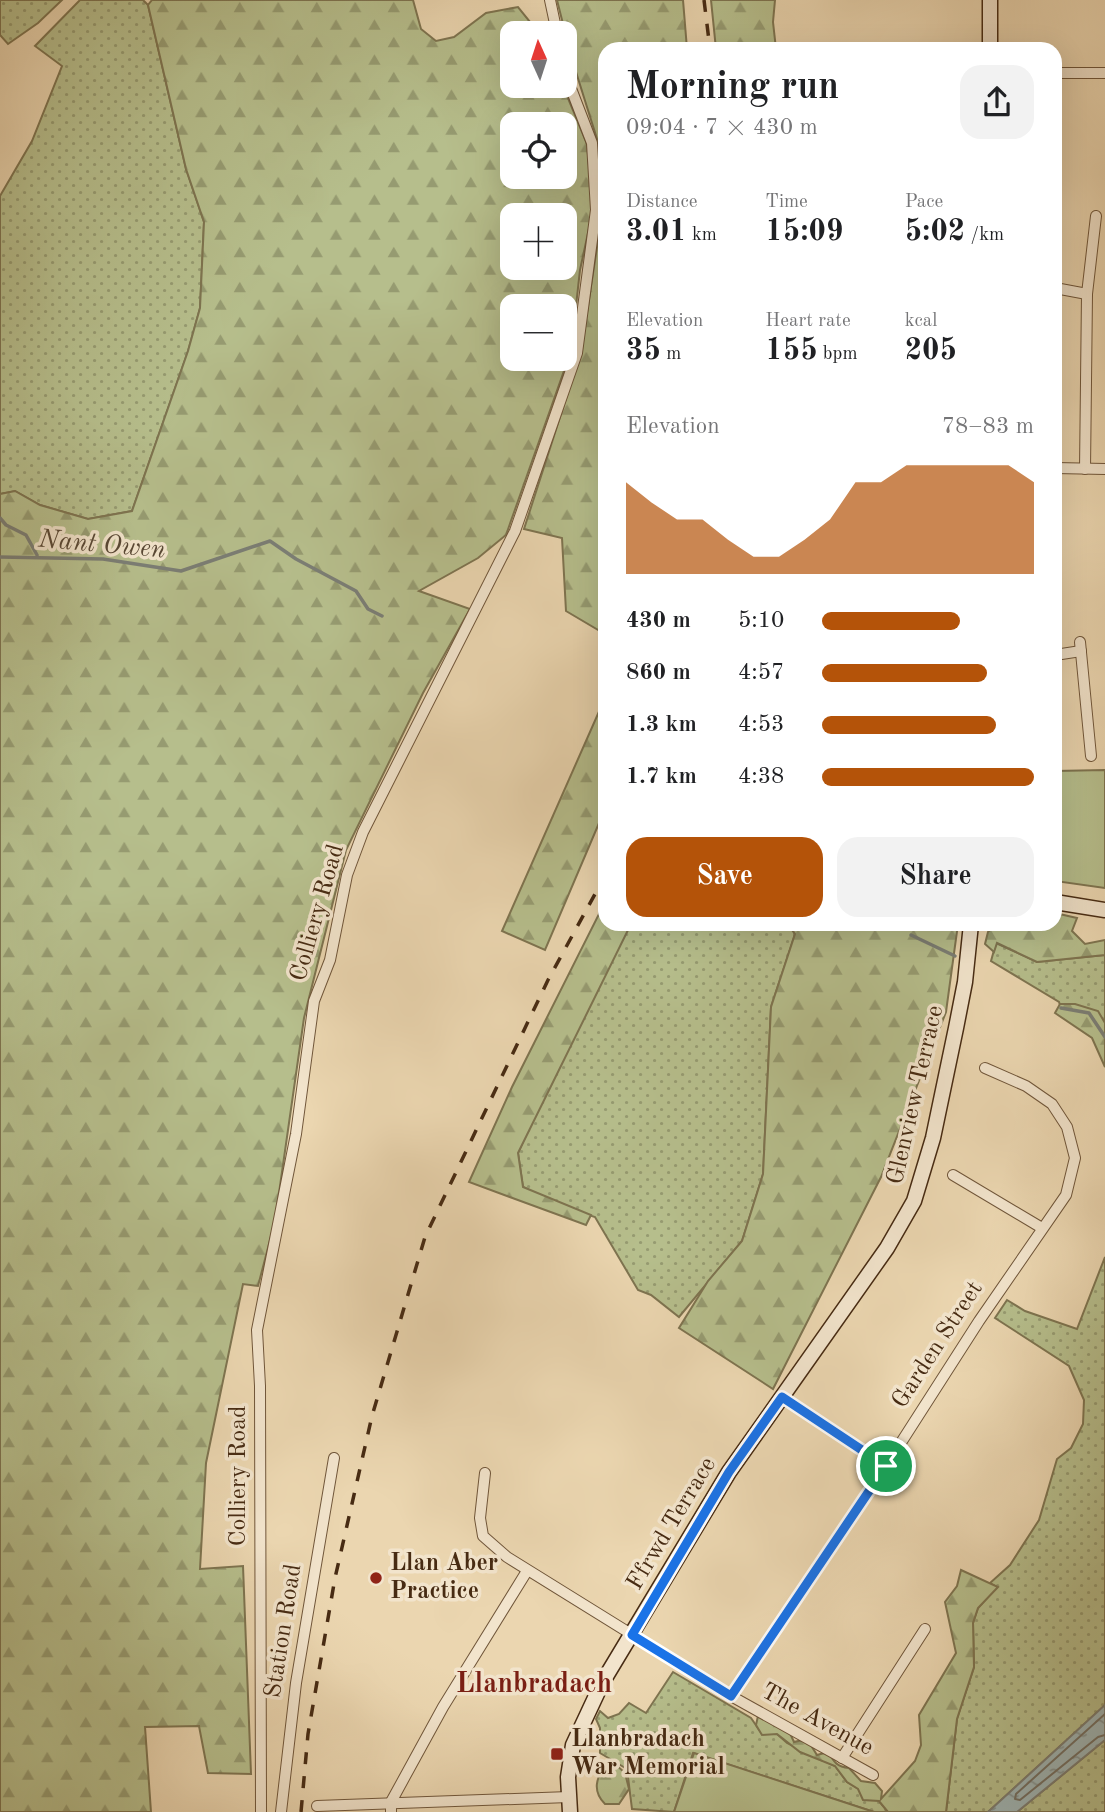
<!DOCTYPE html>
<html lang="en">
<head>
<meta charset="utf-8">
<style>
  :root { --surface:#fff; --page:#f2f2f2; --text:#202124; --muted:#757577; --accent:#b45309 }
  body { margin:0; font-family:"Old Standard TT",serif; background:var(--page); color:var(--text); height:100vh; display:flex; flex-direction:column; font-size:26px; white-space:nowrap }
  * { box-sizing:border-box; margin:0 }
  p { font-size:23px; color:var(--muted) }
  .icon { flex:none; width:38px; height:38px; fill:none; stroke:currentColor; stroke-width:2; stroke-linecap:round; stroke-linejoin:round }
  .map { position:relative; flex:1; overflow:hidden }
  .side { position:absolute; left:598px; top:42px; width:464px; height:889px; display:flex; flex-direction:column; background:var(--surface); border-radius:21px; box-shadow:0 7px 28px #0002 }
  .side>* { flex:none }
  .needle { width:46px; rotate:357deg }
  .fabs { position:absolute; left:500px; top:21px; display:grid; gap:14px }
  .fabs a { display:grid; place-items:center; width:77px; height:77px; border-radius:14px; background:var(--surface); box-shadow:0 7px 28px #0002; font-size:35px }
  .pin { position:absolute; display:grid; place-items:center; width:60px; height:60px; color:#fff; margin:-30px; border:4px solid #fff; border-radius:50%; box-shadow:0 2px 7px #0007 }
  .round { display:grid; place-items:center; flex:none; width:74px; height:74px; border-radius:21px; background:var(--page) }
  .head { display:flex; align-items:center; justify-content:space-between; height:119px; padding:0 28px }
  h1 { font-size:38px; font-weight:600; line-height:52px }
  .stats { display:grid; grid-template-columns:repeat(3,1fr); gap:10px; height:119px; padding:7px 28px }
  .stats div { display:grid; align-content:center }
  .stats b { font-size:30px; font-weight:600 }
  .stats small { font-size:19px; font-weight:400 }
  .stats p { font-size:19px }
  .chart { height:196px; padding:14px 28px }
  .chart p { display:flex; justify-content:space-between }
  .chart svg { width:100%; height:126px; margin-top:7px; fill:var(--accent); opacity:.7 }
  .primary-button { display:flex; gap:14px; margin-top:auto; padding:14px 28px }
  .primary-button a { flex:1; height:80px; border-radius:21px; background:var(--accent); color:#fff; font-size:28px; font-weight:600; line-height:80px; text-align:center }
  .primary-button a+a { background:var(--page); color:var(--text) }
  ul { padding:0 28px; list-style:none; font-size:23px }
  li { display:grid; grid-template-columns:112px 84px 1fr; align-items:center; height:52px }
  li i { height:18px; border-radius:9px; background:var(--accent) }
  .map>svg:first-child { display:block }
</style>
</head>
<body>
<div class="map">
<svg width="1105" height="1812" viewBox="0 0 1105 1812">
  <defs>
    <pattern id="grass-dots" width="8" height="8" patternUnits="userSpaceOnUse" patternTransform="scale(1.75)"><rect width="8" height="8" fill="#b6be8c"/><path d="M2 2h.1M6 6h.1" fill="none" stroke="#969b71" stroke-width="1.8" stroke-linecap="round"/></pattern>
    <pattern id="forest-firs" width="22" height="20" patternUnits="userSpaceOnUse" patternTransform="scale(1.75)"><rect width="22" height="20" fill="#b6be8c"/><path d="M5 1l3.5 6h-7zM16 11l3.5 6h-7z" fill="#969b71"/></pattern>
    <pattern id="water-ripples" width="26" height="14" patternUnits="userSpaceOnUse" patternTransform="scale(1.75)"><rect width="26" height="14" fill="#9eb6b7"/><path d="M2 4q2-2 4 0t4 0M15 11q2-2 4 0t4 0" fill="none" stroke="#839494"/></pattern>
  </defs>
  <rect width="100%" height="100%" fill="#ebd6b0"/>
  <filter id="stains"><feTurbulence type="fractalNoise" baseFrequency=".00286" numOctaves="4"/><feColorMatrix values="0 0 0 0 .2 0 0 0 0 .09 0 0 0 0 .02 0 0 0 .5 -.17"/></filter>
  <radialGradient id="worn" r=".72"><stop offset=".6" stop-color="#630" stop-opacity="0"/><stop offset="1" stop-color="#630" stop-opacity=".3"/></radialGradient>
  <g fill="url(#grass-dots)" stroke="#7e7450" stroke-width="2">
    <polygon points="0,0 62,0 38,23 8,44 0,35"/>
    <polygon points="80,0 143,0 148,5 186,169 204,222 200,308 188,351 132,511 88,519 40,505 15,491 0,494 0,196 32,141 62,66 35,46"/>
    <polygon points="628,924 788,924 795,934 771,1007 763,1174 742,1241 679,1317 651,1295 638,1290 595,1217 561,1206 523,1187 518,1153 578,1016"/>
    <polygon points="996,943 1037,962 1105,955 1105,1037 1061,1008 1059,1002 991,961"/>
    <polygon points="1105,1257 1105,1705 988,1812 946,1812 957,1719 974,1667 973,1623 978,1608 997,1587 990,1583 1010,1565 1039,1520 1057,1459 1071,1448 1083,1424 1084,1400 1069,1366 995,1318 1007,1300 1025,1311 1077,1329"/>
    <polygon points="673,1672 751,1718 762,1734 777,1734 787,1743 835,1766 847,1782 879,1801 888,1812 874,1812 693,1753 674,1812 632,1809 627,1769 600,1753 600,1728 596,1719 600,1711 608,1718 619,1714 629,1703 646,1713"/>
    <polygon points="1105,1740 1105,1812 1017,1812"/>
  </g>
  <g fill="url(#forest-firs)" stroke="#7e7450" stroke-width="2" fill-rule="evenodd">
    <path d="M152,0H413L421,29L436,41L454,37L486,13L518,7L539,33H513V86H563L587,144L593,210L580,270L571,351L506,535L478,558L419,591L470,609L423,693L346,850L304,1018L275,1221L258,1286L243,1284L206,1463L200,1569L243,1566L251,1774L208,1773L199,1726L145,1727L151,1812H0V494L15,491L40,505L88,519L132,511L188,351L200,308L204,222L186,169L148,5ZM513,124H565V177H513ZM513,215H565V268H513ZM513,306H565V359H513Z"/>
    <polygon points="557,0 683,0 687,49 606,49 605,634 566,611 562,538 524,529 581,352 604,201 597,139 571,56"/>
    <polygon points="711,0 775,0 773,22 776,49 716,49"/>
    <polygon points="605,698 605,809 545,950 502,931"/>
    <polygon points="605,902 606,924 631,924 518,1153 523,1187 591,1215 586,1225 469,1182 512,1087"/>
    <polygon points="1055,913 1077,918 1072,931 1085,944 1105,940 1105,955 1037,962 997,943 994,952 985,944 988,932 996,924 1055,924"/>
    <polygon points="788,924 958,924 946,1012 881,1177 773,1389 679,1328 708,1281 742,1241 763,1174 771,1007 795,934"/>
    <polygon points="1060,1004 1075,1004 1098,1011 1105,1023 1105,1067 1092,1038 1055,1013"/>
    <path d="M961,1570L998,1587L978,1608L973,1623L974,1667L957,1719L946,1812H888L879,1801L863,1800L858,1789L847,1782L835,1766L800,1752L777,1734L762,1735L756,1725L758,1716L788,1729L794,1742L807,1739L817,1755L828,1752C834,1762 837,1767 849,1768L861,1781L875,1783L882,1791L881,1799L915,1761L921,1745L919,1715L956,1653L945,1602L957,1586Z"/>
    <path d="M614,1763L625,1773L629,1789L619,1804H605C592,1791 596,1778 606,1764Z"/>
  </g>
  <g fill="#b6be8c" stroke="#7e7450" stroke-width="2">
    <polygon points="1105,770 1105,888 1055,881 1055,771"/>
    <polygon points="694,1753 874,1812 674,1812"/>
  </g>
  <polygon fill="url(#water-ripples)" stroke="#7b7e75" stroke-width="2" points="1105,1705 1105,1740 1017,1812 988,1812"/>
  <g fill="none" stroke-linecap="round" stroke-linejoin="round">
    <polyline stroke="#727065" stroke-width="2" points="1105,1714 1016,1794 1015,1799 1020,1800 1098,1737 1105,1735"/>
    <g stroke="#7b7e75" stroke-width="3.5">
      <polyline points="0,518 6,525 26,535 37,555"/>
      <polyline points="0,557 103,559 181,571 270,541 296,559 356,591 368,609 382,616"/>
      <polyline points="911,935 955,956"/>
      <polyline points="1061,1008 1089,1013 1105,1037"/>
    </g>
    <g stroke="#70563a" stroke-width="12">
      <g id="street">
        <polyline points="550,0 557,33"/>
        <polyline points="1055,73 1105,73"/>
        <polyline points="1055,288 1087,294 1096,216"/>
        <polyline points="1055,468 1105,469"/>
        <polyline points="1085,469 1087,294"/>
        <polyline points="1080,642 1091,756"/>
        <polyline points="1055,655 1081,651"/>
        <polyline points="953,1175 1042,1228"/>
        <polyline points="782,1397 886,1466"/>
        <polyline points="485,1473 480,1518 483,1536 507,1557 731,1696 873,1775"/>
        <polyline points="731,1696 886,1466 979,1321 1066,1195 1075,1158 1067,1127 1052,1104 1026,1086 985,1068"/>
        <polyline points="842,1758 925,1629"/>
        <polyline points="317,1806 569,1797"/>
        <polyline points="261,1812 260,1386 257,1330 296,1134 314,1001 330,960 347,875 363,832 515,531 577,353 596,210 592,143 565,73"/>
        <polyline points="281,1812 296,1683 334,1458"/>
        <polyline points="391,1812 391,1802 443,1707 527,1571"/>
      </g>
    </g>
    <g stroke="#472b13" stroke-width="17">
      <g id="secondary">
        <polyline points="990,49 990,0"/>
        <polyline points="1055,902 1105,910"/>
        <polyline points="570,1812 568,1777 573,1745 602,1683 729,1472 887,1248 914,1201 933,1138 956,1028 965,982 971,924"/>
      </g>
    </g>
    <use href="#street" stroke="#f2e4cc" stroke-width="10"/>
    <use href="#secondary" stroke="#f2e4cc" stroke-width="14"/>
    <g stroke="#472b13" stroke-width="3.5" stroke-dasharray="12 12" stroke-linecap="butt">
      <polyline points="704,0 710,49"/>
      <polyline points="301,1812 308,1734 335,1578 372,1416 425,1237 548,980 606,874"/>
    </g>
  </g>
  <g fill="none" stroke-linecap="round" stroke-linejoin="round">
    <g stroke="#fff" stroke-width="14">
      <polygon id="route" points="782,1397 886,1466 731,1696 632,1635 729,1472"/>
    </g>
    <use href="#route" stroke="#1a73e8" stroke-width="9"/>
  </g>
  <g fill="#8f2418" stroke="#f2e4cc" stroke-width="2.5">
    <circle cx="376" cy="1578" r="7"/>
    <rect x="550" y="1747" width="14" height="14" rx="3.5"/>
  </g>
  <g text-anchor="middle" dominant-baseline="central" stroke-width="7" stroke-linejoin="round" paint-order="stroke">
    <g font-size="24" fill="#472b13" stroke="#f2e4cc">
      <text transform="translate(318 913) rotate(-74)">Colliery Road</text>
      <text transform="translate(916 1095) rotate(-77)">Glenview Terrace</text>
      <text transform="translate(938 1345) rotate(-57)">Garden Street</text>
      <text transform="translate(239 1476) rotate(-90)">Colliery Road</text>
      <text transform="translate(672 1524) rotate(-59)">Ffrwd Terrace</text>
      <text transform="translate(284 1631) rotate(-81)">Station Road</text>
      <text transform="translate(817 1720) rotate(29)">The Avenue</text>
    </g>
    <g font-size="24" font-weight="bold" fill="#472b13" stroke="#f2e4cc" text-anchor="start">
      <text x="390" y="1564">Llan Aber<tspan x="390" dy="28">Practice</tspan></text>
      <text x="571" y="1740">Llanbradach<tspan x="571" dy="28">War Memorial</tspan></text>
    </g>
    <g font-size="26" font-style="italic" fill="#584734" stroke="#f2e4cc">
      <text transform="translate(102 545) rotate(5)">Nant Owen</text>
    </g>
    <g font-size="28" font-weight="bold" fill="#7a1f14" stroke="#f2e4cc">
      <text x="534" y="1685">Llanbradach</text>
    </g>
  </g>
  <rect width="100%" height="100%" filter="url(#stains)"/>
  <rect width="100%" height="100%" fill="url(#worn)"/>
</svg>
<div class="fabs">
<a><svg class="needle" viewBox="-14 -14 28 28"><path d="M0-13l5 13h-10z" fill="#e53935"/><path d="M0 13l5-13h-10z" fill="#757577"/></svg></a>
<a><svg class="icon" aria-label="locate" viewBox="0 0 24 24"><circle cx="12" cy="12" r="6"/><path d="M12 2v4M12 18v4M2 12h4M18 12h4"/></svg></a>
<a>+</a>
<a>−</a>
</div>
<div class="pin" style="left:886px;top:1466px;background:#1e9e55"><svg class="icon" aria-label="arrive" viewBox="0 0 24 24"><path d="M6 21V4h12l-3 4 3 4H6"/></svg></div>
<section class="side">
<div class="head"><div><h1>Morning run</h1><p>09:04 · 7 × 430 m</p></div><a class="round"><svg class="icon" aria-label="share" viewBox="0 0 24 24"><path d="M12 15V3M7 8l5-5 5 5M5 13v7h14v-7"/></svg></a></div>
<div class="stats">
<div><p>Distance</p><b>3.01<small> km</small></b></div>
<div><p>Time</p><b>15:09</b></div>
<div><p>Pace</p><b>5:02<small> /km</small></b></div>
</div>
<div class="stats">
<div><p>Elevation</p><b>35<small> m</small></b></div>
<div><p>Heart rate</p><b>155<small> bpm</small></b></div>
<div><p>kcal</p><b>205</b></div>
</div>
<div class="chart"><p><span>Elevation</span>78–83 m</p>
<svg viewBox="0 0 160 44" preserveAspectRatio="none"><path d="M0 44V12L10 19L20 25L30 25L40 32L50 38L60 38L70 32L80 25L90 12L100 12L110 6L120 6L130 6L140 6L150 6L160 12V44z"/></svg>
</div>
<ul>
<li><b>430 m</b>5:10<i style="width:65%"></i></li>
<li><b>860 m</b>4:57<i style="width:78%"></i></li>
<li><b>1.3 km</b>4:53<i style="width:82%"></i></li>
<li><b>1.7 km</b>4:38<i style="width:100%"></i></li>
</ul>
<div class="primary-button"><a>Save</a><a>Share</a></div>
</section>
</div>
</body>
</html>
